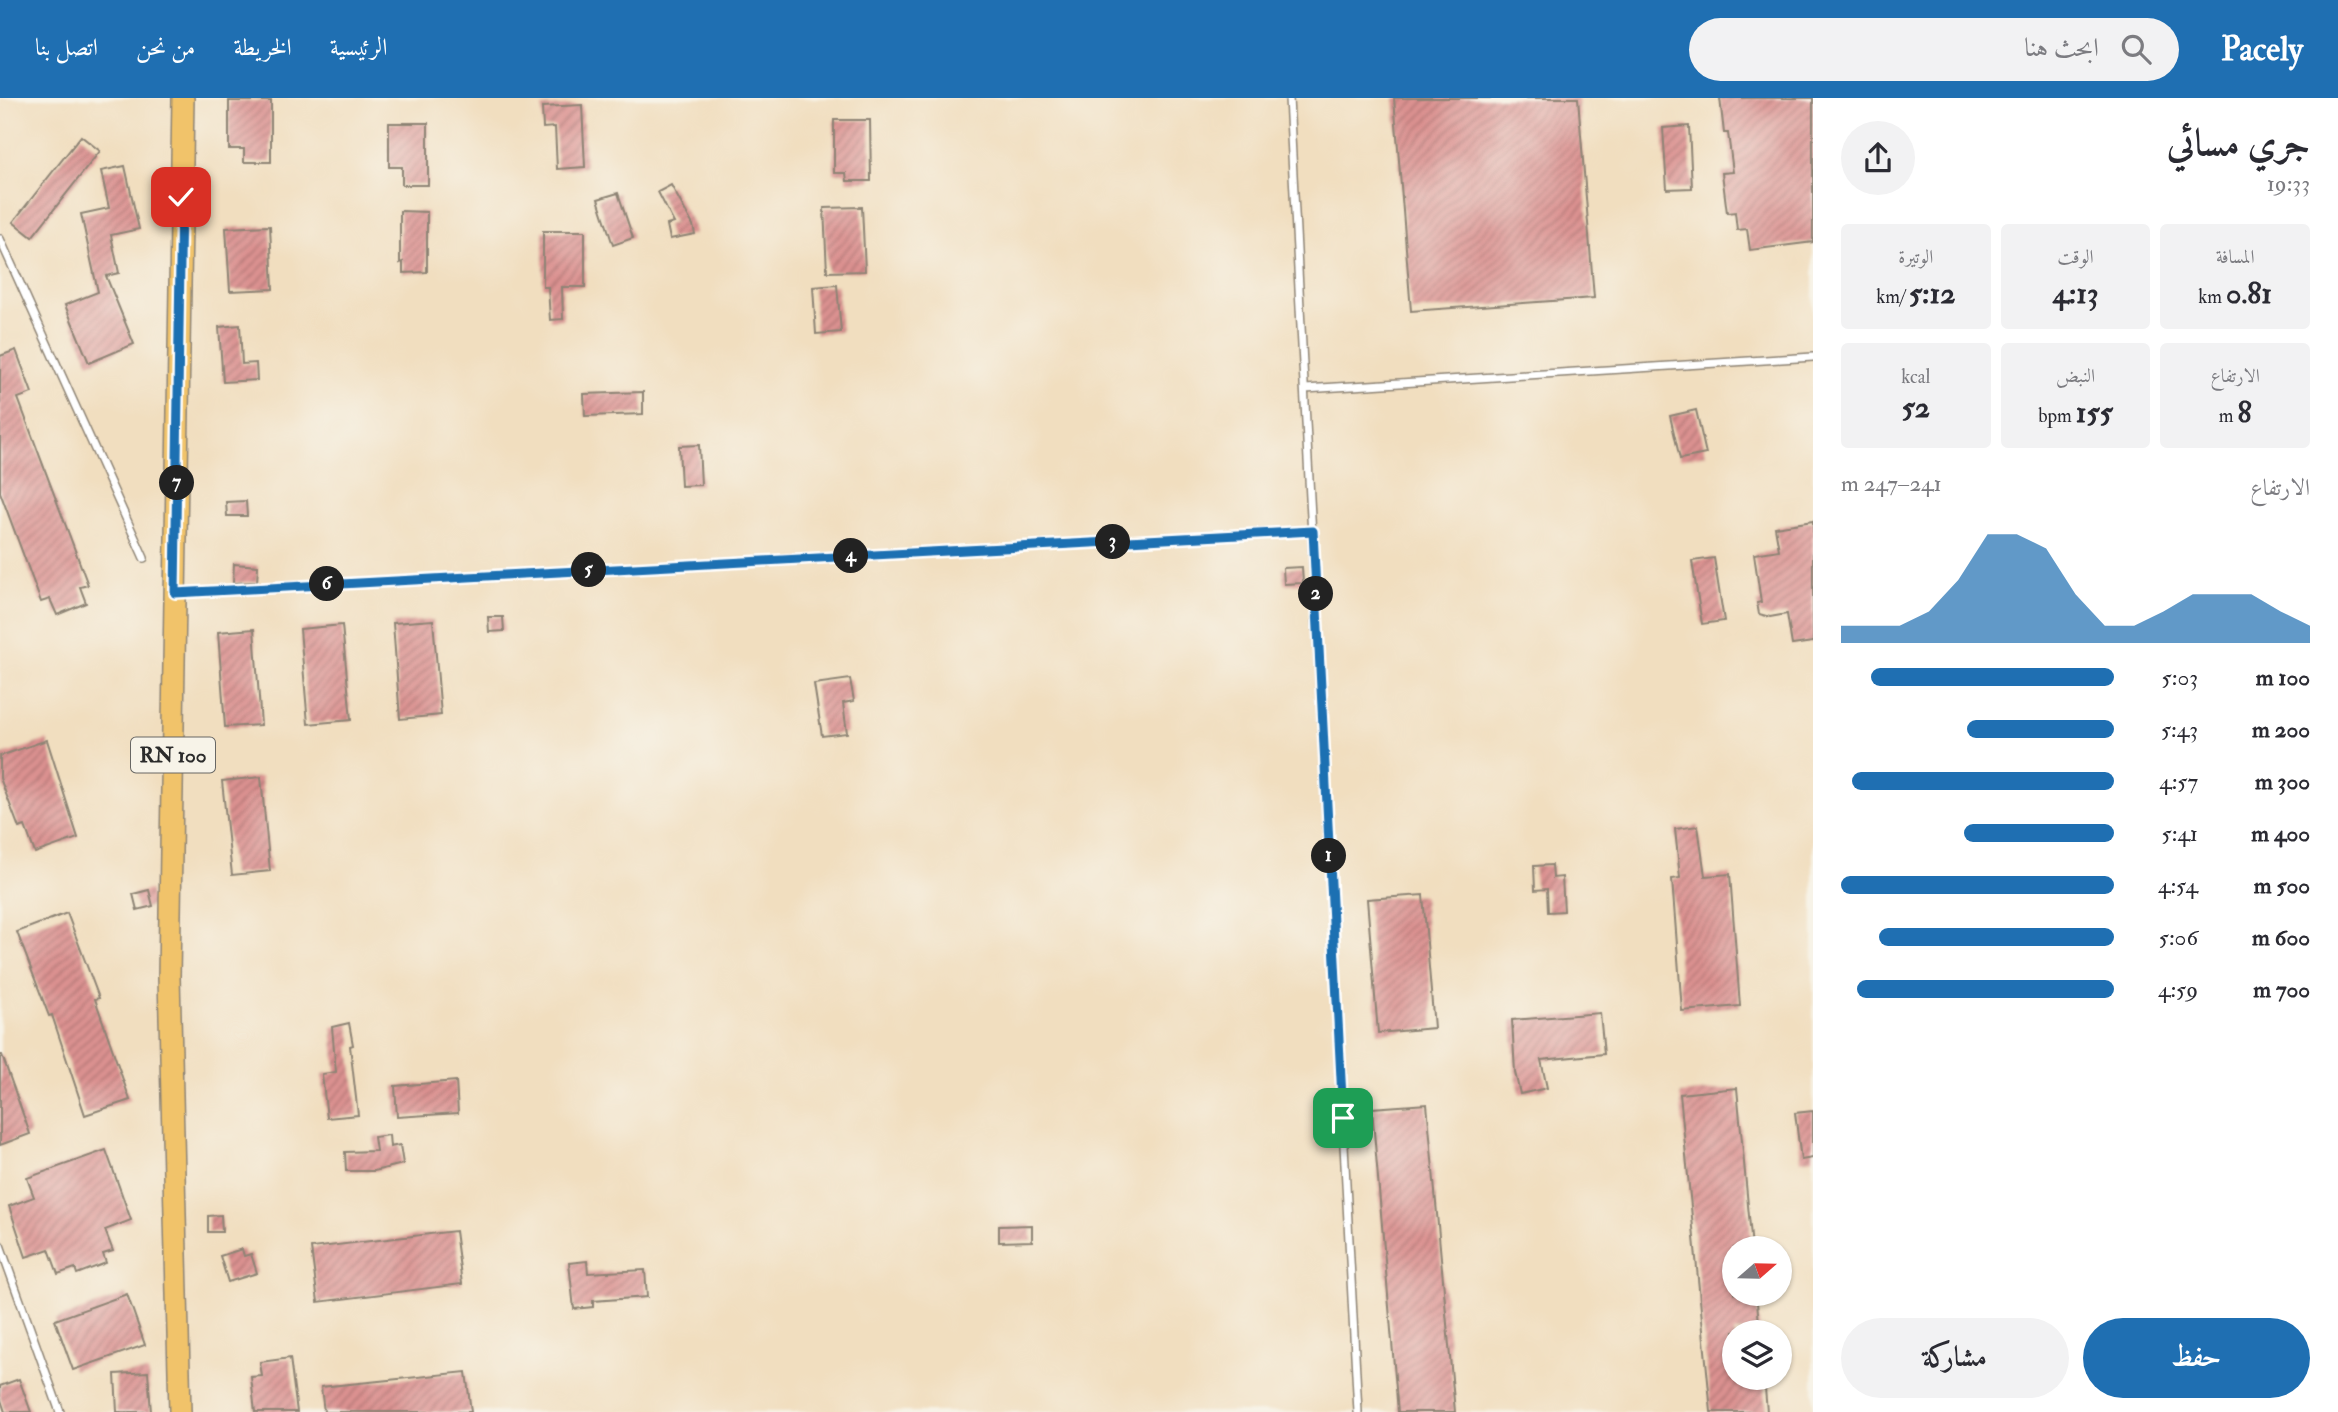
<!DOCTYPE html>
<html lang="ar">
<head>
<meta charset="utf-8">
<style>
  :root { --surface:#fff; --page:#f2f2f3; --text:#2b2b33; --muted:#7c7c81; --accent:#1f6fb2 }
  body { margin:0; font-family:"IM FELL Double Pica",Amiri,serif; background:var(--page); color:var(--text); direction:rtl; height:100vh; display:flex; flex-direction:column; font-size:26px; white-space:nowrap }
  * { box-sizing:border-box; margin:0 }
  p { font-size:23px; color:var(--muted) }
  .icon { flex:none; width:38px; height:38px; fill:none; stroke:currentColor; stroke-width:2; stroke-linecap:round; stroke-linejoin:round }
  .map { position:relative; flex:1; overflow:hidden; direction:ltr }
  .side { display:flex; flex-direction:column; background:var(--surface); width:525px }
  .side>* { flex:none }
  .needle { width:46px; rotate:70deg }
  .fabs { position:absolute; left:1722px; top:1138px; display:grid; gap:14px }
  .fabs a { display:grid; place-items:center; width:70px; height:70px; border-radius:50%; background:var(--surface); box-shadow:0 2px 5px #0004; font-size:35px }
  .pin { position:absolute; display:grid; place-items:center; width:60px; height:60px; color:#fff; margin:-30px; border-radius:14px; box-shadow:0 4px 10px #0006 }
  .km { position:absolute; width:35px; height:35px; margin:-18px; border-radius:50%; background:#222; color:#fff; font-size:19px; line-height:35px; text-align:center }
  .round { display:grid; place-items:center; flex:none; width:74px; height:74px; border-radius:37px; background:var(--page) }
  .headline { display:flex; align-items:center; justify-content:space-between; height:119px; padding:0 28px }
  h1 { font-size:38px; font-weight:700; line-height:52px }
  .metrics { display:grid; grid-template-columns:repeat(3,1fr); gap:10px; height:119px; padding:7px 28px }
  .metrics div { display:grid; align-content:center; border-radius:7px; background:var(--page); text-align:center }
  .metrics b { font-size:30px; font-weight:700 }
  .metrics small { font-size:19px; font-weight:400 }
  .metrics p { font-size:19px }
  .chart { height:196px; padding:14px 28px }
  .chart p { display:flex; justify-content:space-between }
  .chart svg { width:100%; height:126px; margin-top:7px; fill:var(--accent); opacity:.7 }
  .button { display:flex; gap:14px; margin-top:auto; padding:14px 28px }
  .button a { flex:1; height:80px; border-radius:42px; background:var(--accent); color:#fff; font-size:28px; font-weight:700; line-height:80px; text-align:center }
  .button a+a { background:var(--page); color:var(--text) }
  ul { padding:0 28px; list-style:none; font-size:23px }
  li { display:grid; grid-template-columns:112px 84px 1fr; align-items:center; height:52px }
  li i { height:18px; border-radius:9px; background:var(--accent) }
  header { display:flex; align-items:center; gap:42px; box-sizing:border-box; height:98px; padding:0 35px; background:var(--accent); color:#fff }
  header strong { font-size:33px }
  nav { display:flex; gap:38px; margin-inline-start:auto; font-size:24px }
  .search { width:490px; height:63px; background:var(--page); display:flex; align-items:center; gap:18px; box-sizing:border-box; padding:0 24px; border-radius:38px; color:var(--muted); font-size:26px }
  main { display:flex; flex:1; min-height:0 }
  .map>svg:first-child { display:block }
</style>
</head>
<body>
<header>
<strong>Pacely</strong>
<div class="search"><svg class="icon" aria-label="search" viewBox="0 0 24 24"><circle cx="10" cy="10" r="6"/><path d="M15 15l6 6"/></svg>ابحث هنا</div>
<nav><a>الرئيسية</a><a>الخريطة</a><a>من نحن</a><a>اتصل بنا</a></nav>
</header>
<main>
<section class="side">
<div class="headline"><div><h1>جري مسائي</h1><p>19:33</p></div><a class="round"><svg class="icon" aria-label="share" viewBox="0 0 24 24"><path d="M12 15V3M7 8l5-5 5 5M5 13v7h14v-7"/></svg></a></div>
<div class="metrics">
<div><p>المسافة</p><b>0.81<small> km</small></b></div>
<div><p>الوقت</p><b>4:13</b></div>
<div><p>الوتيرة</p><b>5:12<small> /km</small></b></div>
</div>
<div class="metrics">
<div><p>الارتفاع</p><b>8<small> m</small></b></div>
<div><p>النبض</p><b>155<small> bpm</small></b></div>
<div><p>kcal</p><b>52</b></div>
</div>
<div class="chart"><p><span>الارتفاع</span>241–247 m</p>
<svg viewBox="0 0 160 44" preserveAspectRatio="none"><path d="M0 44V38L10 38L20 38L30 33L40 22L50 6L60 6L70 11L80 27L90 38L100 38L110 33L120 27L130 27L140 27L150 33L160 38V44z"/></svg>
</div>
<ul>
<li><b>100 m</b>5:03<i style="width:89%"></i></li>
<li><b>200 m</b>5:43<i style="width:54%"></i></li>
<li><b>300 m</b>4:57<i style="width:96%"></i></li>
<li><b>400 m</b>5:41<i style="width:55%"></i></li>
<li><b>500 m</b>4:54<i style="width:100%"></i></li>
<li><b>600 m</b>5:06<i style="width:86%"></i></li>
<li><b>700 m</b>4:59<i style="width:94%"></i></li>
</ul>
<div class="button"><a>حفظ</a><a>مشاركة</a></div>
</section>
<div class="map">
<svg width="1813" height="1314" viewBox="0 0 1813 1314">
  <defs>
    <pattern id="building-hatch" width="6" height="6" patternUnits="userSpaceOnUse" patternTransform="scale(1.75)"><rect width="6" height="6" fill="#db9190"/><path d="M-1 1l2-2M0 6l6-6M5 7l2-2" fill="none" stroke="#b27776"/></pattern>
  </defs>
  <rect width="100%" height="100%" fill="#f7f3e8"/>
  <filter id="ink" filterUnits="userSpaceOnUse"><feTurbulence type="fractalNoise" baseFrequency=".0143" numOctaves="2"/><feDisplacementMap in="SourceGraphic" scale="14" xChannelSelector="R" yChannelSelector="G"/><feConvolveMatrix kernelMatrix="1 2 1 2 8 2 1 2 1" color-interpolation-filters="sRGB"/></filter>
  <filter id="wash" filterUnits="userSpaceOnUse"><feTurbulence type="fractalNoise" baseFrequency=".00686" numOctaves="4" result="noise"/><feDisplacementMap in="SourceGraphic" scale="28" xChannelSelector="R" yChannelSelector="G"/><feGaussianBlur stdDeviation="1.57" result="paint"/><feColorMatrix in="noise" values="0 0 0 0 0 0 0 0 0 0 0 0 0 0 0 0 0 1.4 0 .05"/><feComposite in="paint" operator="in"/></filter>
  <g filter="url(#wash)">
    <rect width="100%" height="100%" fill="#f1debf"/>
    <g id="blocks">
      <g fill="url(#building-hatch)">
        <polygon points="1394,0 1578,0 1594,200 1411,213"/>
        <polygon points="1720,0 1813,0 1813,144 1750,152 1747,131 1737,132 1735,114 1727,115 1722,75 1733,74 1728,35 1724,35"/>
        <polygon points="229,3 271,3 271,64 244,64 244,51 229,51"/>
        <polygon points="582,7 585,69 557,71 555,29 543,30 542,9"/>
        <polygon points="834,22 870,22 871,83 847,83 846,75 834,75"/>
        <polygon points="389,25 428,25 428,87 402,87 402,69 389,69"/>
        <polygon points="1689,28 1692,90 1667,91 1663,30"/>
        <polygon points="81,38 100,53 32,139 13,124"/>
        <polygon points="125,68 139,131 111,137 119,175 106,178 134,246 89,265 65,207 98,194 81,116 109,110 101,73"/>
        <polygon points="671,87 693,127 695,136 670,141 667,127 674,125 658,94"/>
        <polygon points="618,95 633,140 613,147 598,101"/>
        <polygon points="862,109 865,173 827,174 824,110"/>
        <polygon points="400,113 427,114 427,174 403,175 403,164 400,165"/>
        <polygon points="270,128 273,191 230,193 226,130"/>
        <polygon points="543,133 585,133 585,189 562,189 563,221 550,222 548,189 543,189"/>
        <polygon points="837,187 841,234 816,236 813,189"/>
        <polygon points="240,227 242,266 256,265 257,282 223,284 219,229"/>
        <polygon points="16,252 32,295 18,300 88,487 80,489 86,505 57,517 50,501 41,504 0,394 0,258"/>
        <polygon points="643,294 643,316 585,318 584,296"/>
        <polygon points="1696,312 1706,356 1680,361 1670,318"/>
        <polygon points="699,347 701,387 681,388 679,348"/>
        <polygon points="246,403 247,418 227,418 226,404"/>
        <polygon points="1813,423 1813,544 1792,547 1787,516 1770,519 1759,516 1757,505 1761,504 1754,456 1779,452 1775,429"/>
        <polygon points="1714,460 1724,523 1702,526 1692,463"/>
        <polygon points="234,466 258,468 257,484 233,485"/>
        <polygon points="1302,469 1303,485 1284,486 1283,470"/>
        <polygon points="488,519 503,519 504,533 489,534"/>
        <polygon points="433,522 441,617 400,621 393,525"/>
        <polygon points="342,527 351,622 308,626 300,531"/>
        <polygon points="254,531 261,627 225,629 218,534"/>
        <polygon points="850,581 854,603 843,605 847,635 822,638 814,586"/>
        <polygon points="47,642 78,740 35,755 25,728 19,730 0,680 0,658"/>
        <polygon points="261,679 270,773 232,777 222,683"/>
        <polygon points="1698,728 1705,778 1730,776 1740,908 1682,913 1672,781 1680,780 1675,731"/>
        <polygon points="1552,767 1553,780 1562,779 1564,813 1548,814 1547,791 1535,792 1534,768"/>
        <polygon points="149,792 153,808 137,812 133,796"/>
        <polygon points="1423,797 1434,930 1378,935 1367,801"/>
        <polygon points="67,815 99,900 95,901 130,1002 85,1017 52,917 49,918 17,834"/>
        <polygon points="1600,915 1604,956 1541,962 1547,990 1520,996 1515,974 1512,922"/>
        <polygon points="349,925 353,947 350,948 358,1017 327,1020 322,976 336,974 332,929"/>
        <polygon points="0,957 2,957 30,1036 0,1047"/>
        <polygon points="456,983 458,1015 397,1019 395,988"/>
        <polygon points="1737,990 1752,1150 1734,1150 1734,1195 1756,1195 1760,1234 1734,1234 1734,1279 1764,1279 1767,1314 1711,1314 1680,996"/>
        <polygon points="1427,1006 1455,1314 1398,1314 1372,1010"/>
        <polygon points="1813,1013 1813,1060 1801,1062 1795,1015"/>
        <polygon points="389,1037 390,1049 400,1047 403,1066 374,1073 346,1073 345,1054 376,1053 374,1039"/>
        <polygon points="106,1052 131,1122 105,1132 113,1153 103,1156 106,1165 77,1176 75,1170 58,1176 49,1151 26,1159 9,1108 34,1099 27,1080"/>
        <polygon points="221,1117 222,1134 208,1134 208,1118"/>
        <polygon points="1032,1127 1032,1143 999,1144 999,1128"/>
        <polygon points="455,1133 462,1186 318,1204 311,1150"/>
        <polygon points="242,1151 244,1158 251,1156 257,1175 228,1184 220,1158"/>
        <polygon points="587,1163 588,1175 645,1172 647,1199 593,1203 593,1209 574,1211 569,1165"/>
        <polygon points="127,1196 145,1247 73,1272 55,1222"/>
        <polygon points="290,1260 297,1314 255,1314 251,1279 262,1278 260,1264"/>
        <polygon points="148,1274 151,1314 117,1314 115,1276"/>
        <polygon points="466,1274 471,1314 324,1314 321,1289"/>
        <polygon points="19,1281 31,1314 5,1314 0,1299 0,1288"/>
      </g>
    </g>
  </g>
  <g filter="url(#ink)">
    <use href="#blocks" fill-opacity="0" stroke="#8e8475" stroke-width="2"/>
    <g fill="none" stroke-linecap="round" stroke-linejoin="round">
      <g stroke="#8e8475" stroke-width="10">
        <g id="lane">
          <polyline points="1289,0 1358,1314"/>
          <polyline points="0,141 144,460"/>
          <polyline points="1305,291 1813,259"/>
          <polyline points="176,495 1313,433"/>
          <polyline points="0,1147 60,1314"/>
        </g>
      </g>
      <g stroke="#8e8475" stroke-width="24">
        <polyline id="primary" points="180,1314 169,879 183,0"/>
      </g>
      <use href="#lane" stroke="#fff" stroke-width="7"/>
      <use href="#primary" stroke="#f1c36a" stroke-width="21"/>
    </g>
  </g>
  <g fill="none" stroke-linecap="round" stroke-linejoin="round" filter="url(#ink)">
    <g stroke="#fff" stroke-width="14">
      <polyline id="route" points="181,99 175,495 1313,433 1343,1020"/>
    </g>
    <use href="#route" stroke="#1f6fb2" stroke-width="9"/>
  </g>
  <g text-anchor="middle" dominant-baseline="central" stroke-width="6" stroke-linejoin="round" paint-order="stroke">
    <rect fill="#f7f3e8" stroke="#686764" stroke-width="2" x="131" y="639.5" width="84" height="35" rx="5"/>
    <g font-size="21" font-weight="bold" fill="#2b2b2b">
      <text x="173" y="657">RN 100</text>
    </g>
  </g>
</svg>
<div class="fabs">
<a><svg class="needle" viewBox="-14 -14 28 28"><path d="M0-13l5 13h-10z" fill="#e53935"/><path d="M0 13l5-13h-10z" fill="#7c7c81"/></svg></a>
<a><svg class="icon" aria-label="layers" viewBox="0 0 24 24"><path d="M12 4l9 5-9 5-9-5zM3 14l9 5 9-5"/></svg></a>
</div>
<div class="pin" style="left:1343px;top:1020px;background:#1e9e55"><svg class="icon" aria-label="arrive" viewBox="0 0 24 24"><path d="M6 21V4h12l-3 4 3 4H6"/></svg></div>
<div class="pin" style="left:181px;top:99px;background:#d93025"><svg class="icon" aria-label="check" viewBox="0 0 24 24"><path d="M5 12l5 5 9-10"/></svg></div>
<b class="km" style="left:1329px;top:758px">1</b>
<b class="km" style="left:1316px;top:496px">2</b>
<b class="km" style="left:1113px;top:444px">3</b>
<b class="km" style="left:851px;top:458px">4</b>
<b class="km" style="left:589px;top:472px">5</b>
<b class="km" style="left:327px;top:486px">6</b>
<b class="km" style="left:177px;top:385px">7</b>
</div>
</main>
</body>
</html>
